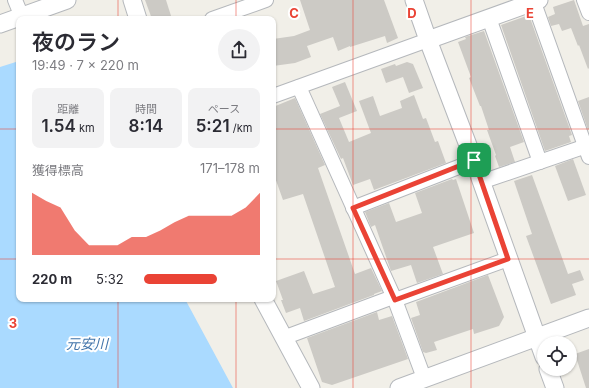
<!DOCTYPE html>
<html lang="ja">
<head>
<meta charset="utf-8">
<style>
  :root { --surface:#fff; --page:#f2f2f3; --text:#2b2b33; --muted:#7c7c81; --accent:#ea4335 }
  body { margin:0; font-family:Inter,"Noto Sans JP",sans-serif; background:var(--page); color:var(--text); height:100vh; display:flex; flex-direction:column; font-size:15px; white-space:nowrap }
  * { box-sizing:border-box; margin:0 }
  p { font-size:13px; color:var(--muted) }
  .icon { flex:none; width:22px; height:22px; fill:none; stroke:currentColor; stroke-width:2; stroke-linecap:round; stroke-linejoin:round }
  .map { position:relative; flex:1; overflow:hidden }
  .sheet { position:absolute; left:16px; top:16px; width:260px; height:286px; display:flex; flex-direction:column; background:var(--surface); border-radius:8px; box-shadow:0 1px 3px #0004 }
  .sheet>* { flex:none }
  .tools { position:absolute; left:537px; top:336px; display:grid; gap:8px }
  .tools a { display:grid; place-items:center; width:40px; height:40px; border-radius:50%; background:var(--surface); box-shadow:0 1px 3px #0004; font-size:20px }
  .pin { position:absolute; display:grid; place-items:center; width:34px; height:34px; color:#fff; margin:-17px; border-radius:8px; box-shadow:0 2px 6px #0006 }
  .round { display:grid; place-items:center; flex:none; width:42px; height:42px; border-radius:21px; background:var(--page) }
  .head { display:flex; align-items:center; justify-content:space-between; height:68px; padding:0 16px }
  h1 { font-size:22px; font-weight:600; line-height:30px }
  .figures { display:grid; grid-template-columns:repeat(3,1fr); gap:6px; height:68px; padding:4px 16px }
  .figures div { display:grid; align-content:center; border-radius:8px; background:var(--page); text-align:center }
  .figures b { font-size:17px; font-weight:600 }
  .figures small { font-size:11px; font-weight:400 }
  .figures p { font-size:11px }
  .chart { height:112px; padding:8px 16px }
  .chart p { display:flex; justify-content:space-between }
  .chart svg { width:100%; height:72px; margin-top:4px; fill:var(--accent); opacity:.7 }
  ul { padding:0 16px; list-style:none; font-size:13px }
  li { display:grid; grid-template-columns:64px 48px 1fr; align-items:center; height:30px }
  li i { height:10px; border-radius:5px; background:var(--accent) }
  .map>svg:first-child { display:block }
</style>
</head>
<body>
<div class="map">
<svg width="589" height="388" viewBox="0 0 589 388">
  <rect width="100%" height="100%" fill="#f1efe8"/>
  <polygon fill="#aadaff" points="19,61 19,299 185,299 233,388 0,388 0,67"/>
  <g fill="#cccac5">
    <polygon points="145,0 166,0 172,19 152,19"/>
    <polygon points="300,0 384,0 398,38 387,43 385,36 350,47 350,46 338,51 333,37 307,46 311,57 295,63 273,66 273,39 294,36 310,30"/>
    <polygon points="574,0 583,26 589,24 589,68 588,69 579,45 578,46 571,28 562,31 559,24 551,26 548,17 555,14 553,7"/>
    <polygon points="529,15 572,135 569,136 571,142 545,151 501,25"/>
    <polygon points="484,31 524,142 510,147 515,162 499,167 495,156 496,155 487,130 489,130 481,106 480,106 469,78 471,77 458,42 466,39 465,37"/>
    <polygon points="407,62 413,64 423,88 409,93 403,77 386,83 381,69 395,64 396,66"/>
    <polygon points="345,82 357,111 339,118 349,142 371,133 359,101 373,96 380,116 402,108 400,101 414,95 423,119 426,118 435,142 438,141 446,163 374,190 370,179 353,185 343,158 341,159 320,114 340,106 332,87"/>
    <polygon points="589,97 589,129 588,130 578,101"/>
    <polygon points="295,98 325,165 318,168 355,274 371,268 382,291 374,294 374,295 371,296 304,321 300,308 286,313 281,300 283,300 276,281 304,271 313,294 335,287 303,194 283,200 273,172 273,107"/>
    <polygon points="573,159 586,195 568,201 555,166"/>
    <polygon points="532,175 568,274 580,270 584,280 572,284 576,295 551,304 526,236 532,234 514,181"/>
    <polygon points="452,179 453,180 456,179 474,233 433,247 443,274 417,283 411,265 391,271 375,225 371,227 365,212 389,203 396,222 422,213 415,193"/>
    <polygon points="488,275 504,317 499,326 474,334 473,329 434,342 437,350 426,353 423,352 411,318 420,315 416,302"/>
    <polygon points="377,312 379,320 392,316 408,359 332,385 322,382 307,338"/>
    <polygon points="589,349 589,388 586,388 575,354"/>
  </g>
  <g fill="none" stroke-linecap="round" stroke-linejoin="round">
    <g stroke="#b5b8bc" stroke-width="16">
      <g id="minor">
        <polyline points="15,0 22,17"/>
        <polyline points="533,0 589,157"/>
        <polyline points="584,0 589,13"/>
        <polyline points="489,18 540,162"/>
        <polyline points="212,19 266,0"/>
        <polyline points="299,87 395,300 424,378"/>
        <polyline points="273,96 428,40"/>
        <polyline points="481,182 589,145"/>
        <polyline points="353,208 474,161"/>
        <polyline points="395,300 508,259"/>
        <polyline points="283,338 393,297"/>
      </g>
    </g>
    <g stroke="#b5b8bc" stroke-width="19">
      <g id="tertiary">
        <polyline points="132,0 138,19"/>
        <polyline points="414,0 428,40 474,161 544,357"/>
        <polyline points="0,24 67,0"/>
        <polyline points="428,40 539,0"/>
        <polyline points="263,299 311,388"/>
        <polyline points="548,369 555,388"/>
        <polyline points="399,388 589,318"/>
      </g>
    </g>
    <use href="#minor" stroke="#fff" stroke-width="14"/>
    <use href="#tertiary" stroke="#fff" stroke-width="17"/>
  </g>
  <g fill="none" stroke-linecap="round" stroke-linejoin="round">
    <g stroke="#fff" stroke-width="8">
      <polygon id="route" points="474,160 508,259 395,300 353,208"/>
    </g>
    <use href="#route" stroke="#ea4335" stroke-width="5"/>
  </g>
  <path fill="none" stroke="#ea4335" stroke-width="1" stroke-opacity="0.55" d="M118,0V19M236,0V19M353,0V388M471,0V388M0,129H19M273,129H589M0,259H19M273,259H589M118,299V388M236,299V388"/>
  <g text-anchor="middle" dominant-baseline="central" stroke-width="4" stroke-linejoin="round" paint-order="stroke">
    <g font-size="14" font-style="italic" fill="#4174aa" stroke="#fff">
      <text x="87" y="343">元安川</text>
    </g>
  </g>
  <g font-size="13" text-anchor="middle" font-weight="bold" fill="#ea4335" stroke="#fff" stroke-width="4" stroke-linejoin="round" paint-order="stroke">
    <text x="294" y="18">C</text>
    <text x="412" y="18">D</text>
    <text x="530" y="18">E</text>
    <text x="13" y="328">3</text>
  </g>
</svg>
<div class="tools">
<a><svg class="icon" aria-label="locate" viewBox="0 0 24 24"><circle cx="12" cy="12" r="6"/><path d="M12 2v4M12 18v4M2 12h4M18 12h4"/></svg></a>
</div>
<div class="pin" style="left:474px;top:160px;background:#1e9e55"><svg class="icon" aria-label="arrive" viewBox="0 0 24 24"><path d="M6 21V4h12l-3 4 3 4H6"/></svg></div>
<section class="sheet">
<div class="head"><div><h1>夜のラン</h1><p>19:49 · 7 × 220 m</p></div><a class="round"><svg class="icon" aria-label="share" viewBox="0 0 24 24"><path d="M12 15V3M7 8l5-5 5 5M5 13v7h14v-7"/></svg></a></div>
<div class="figures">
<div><p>距離</p><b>1.54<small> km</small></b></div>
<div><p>時間</p><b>8:14</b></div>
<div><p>ペース</p><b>5:21<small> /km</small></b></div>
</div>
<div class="chart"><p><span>獲得標高</span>171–178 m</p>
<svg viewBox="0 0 160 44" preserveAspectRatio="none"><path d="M0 44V6L10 11L20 15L30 29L40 38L50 38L60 38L70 33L80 33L90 29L100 24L110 20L120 20L130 20L140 20L150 15L160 6V44z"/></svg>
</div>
<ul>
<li><b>220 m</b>5:32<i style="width:63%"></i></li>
</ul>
</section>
</div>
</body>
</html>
